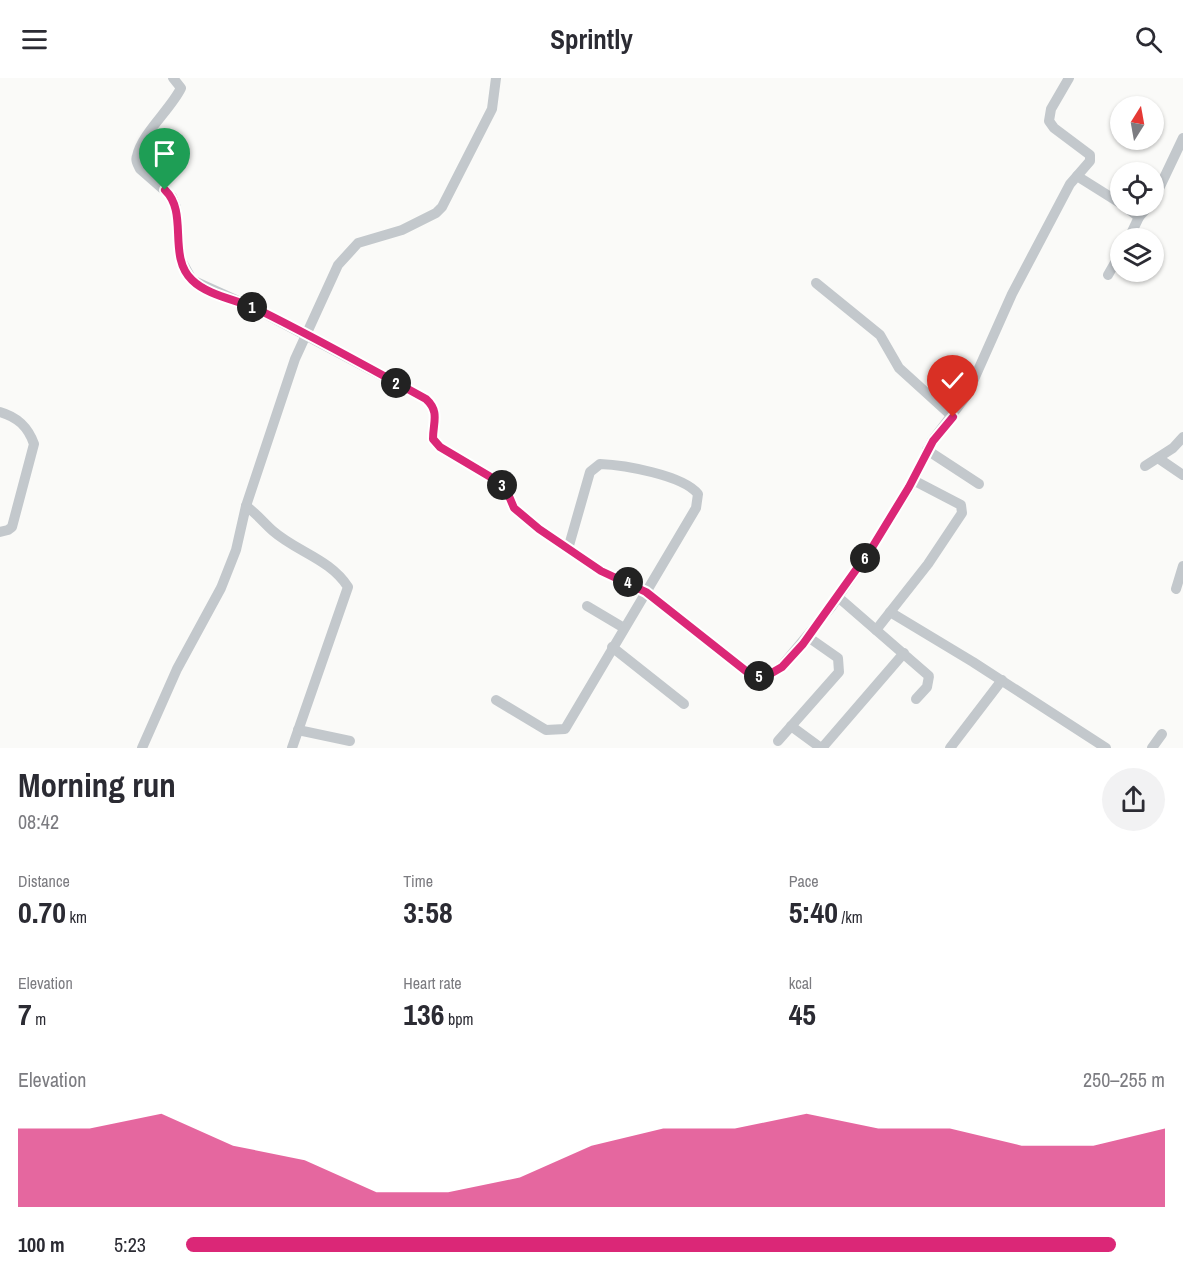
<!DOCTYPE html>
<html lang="en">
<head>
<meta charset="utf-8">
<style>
  :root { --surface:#fff; --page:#f2f2f3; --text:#2b2b33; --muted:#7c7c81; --accent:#db2777 }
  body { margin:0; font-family:"Archivo Narrow",sans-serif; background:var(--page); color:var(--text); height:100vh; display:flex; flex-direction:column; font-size:22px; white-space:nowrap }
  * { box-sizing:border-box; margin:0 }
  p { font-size:20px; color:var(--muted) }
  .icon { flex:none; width:33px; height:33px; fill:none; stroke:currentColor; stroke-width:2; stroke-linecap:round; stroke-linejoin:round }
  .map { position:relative; height:670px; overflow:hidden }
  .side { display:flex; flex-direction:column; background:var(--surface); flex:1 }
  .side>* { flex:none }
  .needle { width:39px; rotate:11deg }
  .controls { position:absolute; left:1110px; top:18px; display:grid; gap:12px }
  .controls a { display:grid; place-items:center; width:54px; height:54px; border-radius:50%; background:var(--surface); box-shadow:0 2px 4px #0004; font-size:30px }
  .pin { position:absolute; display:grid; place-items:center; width:51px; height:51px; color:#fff; margin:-62px -26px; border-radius:50% 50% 50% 0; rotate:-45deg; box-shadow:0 0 6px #0007 }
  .pin .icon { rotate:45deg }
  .km { position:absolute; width:30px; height:30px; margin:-15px; border-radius:50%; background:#222; color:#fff; font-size:16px; line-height:30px; text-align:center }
  .round { display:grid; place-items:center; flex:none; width:63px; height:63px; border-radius:32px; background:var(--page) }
  .head { display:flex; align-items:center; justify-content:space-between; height:102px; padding:0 18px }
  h1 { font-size:33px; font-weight:700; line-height:45px }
  .figures { display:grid; grid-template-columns:repeat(3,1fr); gap:9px; height:102px; padding:6px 18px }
  .figures div { display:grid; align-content:center }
  .figures b { font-size:30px; font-weight:700 }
  .figures small { font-size:16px; font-weight:400 }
  .figures p { font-size:16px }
  .chart { height:168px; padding:12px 18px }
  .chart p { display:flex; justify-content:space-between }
  .chart svg { width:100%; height:108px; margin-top:6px; fill:var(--accent); opacity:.7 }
  ul { padding:0 18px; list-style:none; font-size:20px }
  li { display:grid; grid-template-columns:96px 72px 1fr; align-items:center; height:45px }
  li i { height:15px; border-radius:8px; background:var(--accent) }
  header { display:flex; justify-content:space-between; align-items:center; height:78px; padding:0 18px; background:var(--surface); font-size:27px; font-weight:700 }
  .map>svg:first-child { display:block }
</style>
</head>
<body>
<header><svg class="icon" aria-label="menu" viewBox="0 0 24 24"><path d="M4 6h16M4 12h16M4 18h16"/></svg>Sprintly<svg class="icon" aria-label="search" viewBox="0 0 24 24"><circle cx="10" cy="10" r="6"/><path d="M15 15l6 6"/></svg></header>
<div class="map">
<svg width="1183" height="670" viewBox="0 0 1183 670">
  <rect width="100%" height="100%" fill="#fafaf8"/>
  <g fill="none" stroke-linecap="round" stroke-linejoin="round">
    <g stroke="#c3c8cc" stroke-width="10">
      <path d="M173,0L181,10C171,31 142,55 137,78C135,82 138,87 140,91L172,119L176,129L180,180L192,202L258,232L426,321C440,334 433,344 433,361L440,369L499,404L506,411L514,430L539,451L601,493L647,514L751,597L764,598L781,589L832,528L873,468L910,409L932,363L967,317L1012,216L1070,106L1077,98L1120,125"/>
      <polyline points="1069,0 1051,31 1049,43 1054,50 1090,77 1090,83 1077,98"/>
      <polyline points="1154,121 1183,60"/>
      <polyline points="1124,128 1139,139 1149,128"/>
      <polyline points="1129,160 1139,139"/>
      <polyline points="1108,197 1120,176"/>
      <polyline points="816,205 880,257 899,290 953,339"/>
      <path d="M0,334C18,339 28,349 34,366L12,449L8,452L0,454"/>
      <polyline points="927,372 979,406"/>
      <polyline points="1158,380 1183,397"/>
      <polyline points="1145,388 1173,370 1183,359"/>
      <path d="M246,428C257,436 264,445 273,453C297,474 330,481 348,509L292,670"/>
      <polyline points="1176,511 1183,488"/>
      <polyline points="838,519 929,598 927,609 916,621"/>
      <polyline points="587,528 624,550"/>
      <polyline points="890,534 973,584 1106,670"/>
      <polyline points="876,552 928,486 962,435 961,427 913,402"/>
      <polyline points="612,569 684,626"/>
      <path d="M496,622L546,652L565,651L696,430L698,416C683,397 624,387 600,386L590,394L568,471"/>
      <polyline points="791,648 821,670"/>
      <polyline points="298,652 350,663"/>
      <polyline points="778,663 839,594 838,580 808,559"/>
      <polyline points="142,670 177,591 221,510 236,472 246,428 295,281 338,187 358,165 402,152 436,135 442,129 492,31 496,0"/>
      <polyline points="822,670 904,575"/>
      <polyline points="950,670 1002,602"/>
      <polyline points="1152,670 1162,656"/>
    </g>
  </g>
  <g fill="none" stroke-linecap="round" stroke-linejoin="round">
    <g stroke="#fff" stroke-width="12">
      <path id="route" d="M165,112C189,135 167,178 192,202C208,218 239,222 259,232C316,260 371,291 426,321C440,334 433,344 433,361L440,369L499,404L506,411L514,430L539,451L601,493L646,514L751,597L770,596L782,589L803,566L873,468L909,409L933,363L953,339"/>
    </g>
    <use href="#route" stroke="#db2777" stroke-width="8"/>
  </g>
</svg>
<div class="controls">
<a><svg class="needle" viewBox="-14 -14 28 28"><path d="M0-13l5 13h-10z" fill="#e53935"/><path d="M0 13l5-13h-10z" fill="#7c7c81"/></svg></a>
<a><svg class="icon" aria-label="locate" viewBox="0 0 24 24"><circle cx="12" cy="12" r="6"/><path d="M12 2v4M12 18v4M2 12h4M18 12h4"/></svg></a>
<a><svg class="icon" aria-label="layers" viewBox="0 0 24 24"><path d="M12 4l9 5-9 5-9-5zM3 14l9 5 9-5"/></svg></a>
</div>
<div class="pin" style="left:165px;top:112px;background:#1e9e55"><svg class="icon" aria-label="arrive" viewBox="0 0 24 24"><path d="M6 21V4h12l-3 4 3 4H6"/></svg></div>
<div class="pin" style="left:953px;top:339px;background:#d93025"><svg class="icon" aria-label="check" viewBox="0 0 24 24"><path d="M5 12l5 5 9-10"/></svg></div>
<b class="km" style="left:252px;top:229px">1</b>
<b class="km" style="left:396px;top:305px">2</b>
<b class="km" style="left:502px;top:407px">3</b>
<b class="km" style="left:628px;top:504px">4</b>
<b class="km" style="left:759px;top:598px">5</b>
<b class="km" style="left:865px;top:480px">6</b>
</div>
<section class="side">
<div class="head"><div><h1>Morning run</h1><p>08:42</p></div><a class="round"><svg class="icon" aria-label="share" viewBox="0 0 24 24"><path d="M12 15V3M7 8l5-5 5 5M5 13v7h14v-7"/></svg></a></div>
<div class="figures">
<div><p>Distance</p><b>0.70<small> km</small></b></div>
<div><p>Time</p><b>3:58</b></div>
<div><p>Pace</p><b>5:40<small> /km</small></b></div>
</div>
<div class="figures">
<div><p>Elevation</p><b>7<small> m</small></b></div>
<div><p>Heart rate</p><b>136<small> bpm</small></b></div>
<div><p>kcal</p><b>45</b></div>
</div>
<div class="chart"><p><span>Elevation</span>250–255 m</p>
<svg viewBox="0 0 160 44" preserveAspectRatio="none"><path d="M0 44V12L10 12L20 6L30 19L40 25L50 38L60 38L70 32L80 19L90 12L100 12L110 6L120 12L130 12L140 19L150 19L160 12V44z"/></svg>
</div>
<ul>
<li><b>100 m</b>5:23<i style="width:95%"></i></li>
</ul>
</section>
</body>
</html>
